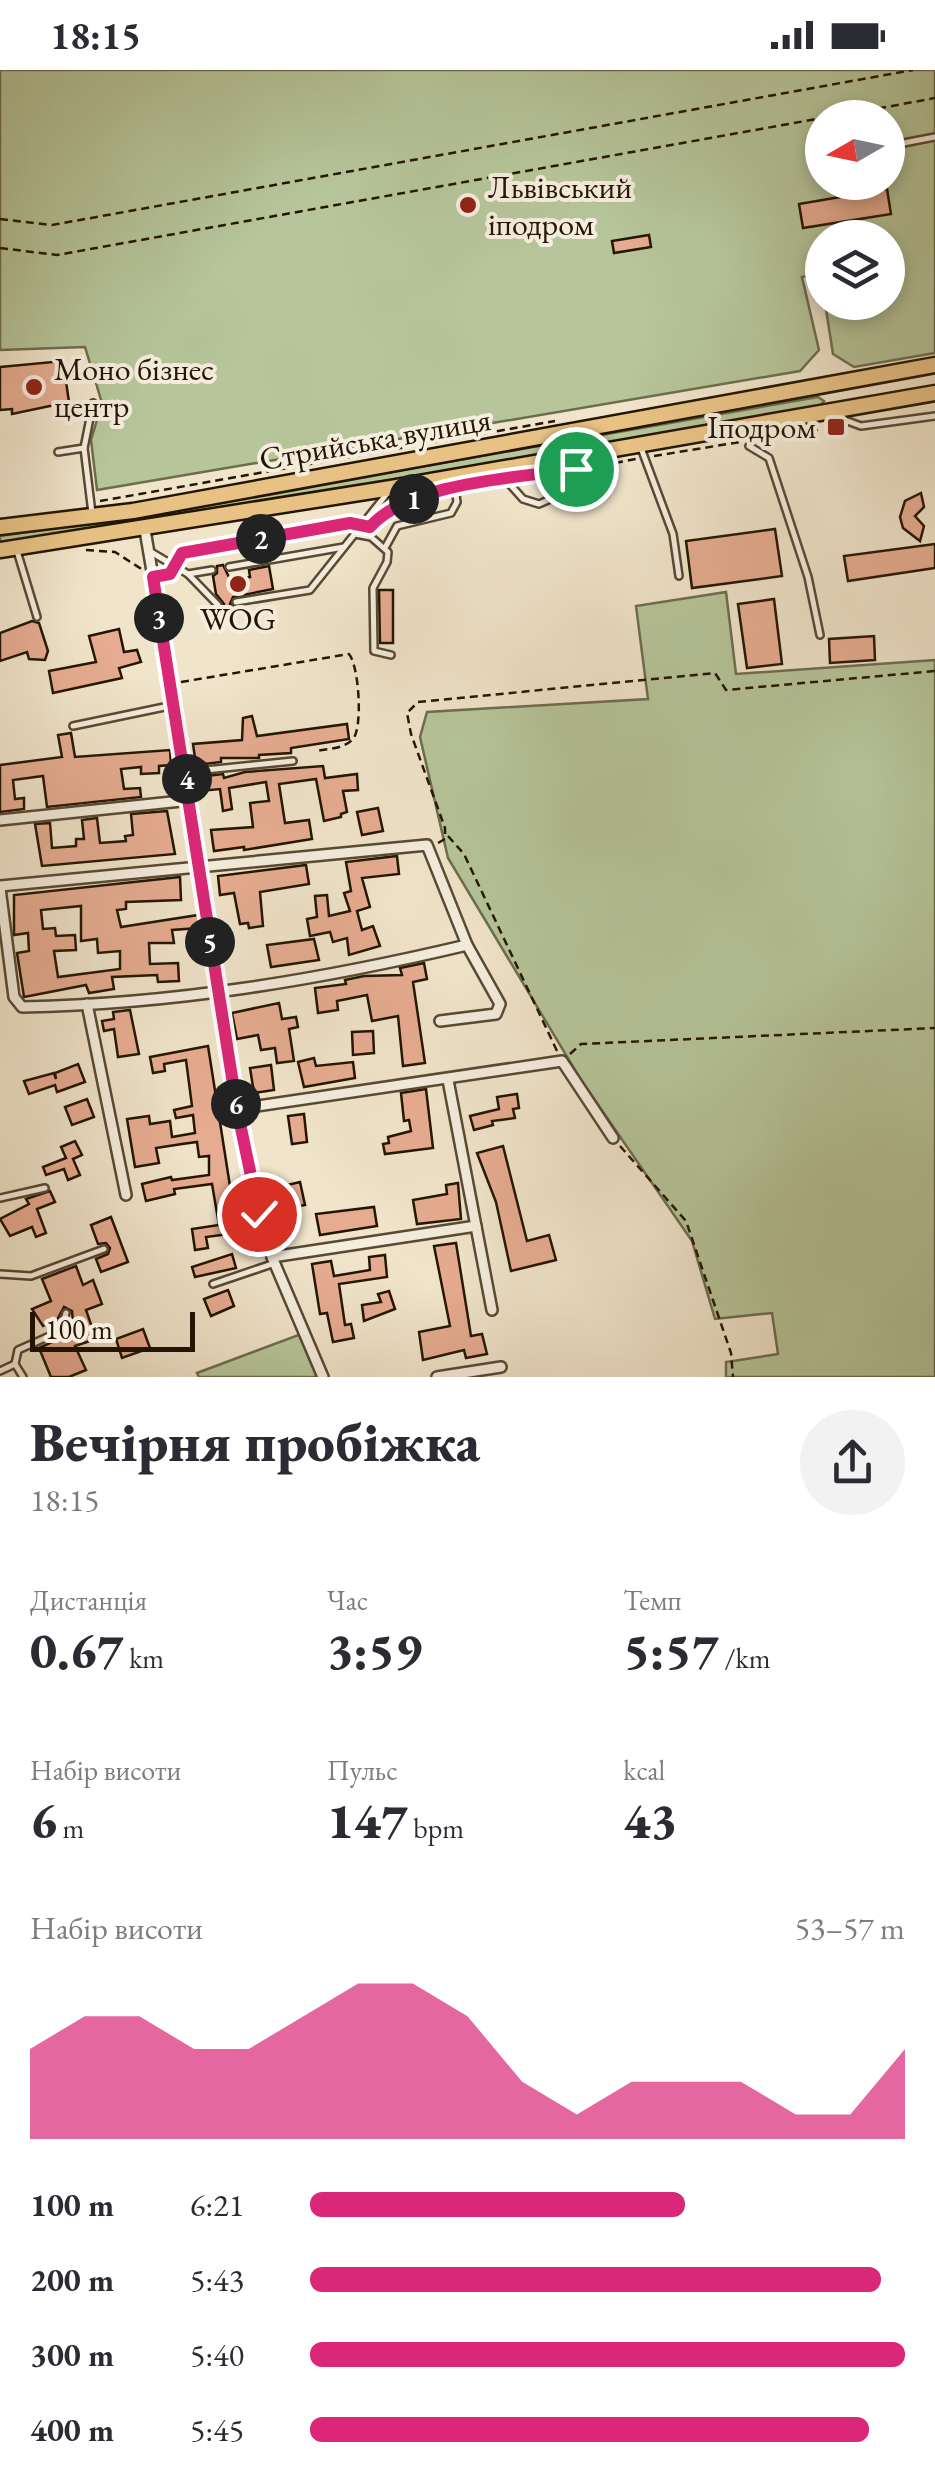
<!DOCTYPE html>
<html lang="uk">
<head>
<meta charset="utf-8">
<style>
  :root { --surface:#fff; --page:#f2f2f3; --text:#2b2b33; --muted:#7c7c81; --accent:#db2777 }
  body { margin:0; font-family:"EB Garamond",serif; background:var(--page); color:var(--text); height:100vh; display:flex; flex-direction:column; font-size:38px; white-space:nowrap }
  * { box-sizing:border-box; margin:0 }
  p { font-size:32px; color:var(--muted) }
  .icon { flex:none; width:55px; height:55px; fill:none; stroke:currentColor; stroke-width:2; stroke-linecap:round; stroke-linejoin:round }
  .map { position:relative; height:1307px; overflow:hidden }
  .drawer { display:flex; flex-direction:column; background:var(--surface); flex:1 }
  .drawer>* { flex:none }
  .needle { width:65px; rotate:261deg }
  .controls { position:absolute; left:805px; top:30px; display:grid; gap:20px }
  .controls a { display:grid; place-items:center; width:100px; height:100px; border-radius:50%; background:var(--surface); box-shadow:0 5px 15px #0003; font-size:50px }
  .scale { position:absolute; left:30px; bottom:25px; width:165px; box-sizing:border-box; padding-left:10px; border:5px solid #241502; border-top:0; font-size:28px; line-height:35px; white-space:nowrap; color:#241502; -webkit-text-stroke:8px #f5eddd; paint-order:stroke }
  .pin { position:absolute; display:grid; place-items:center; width:85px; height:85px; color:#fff; margin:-42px; border:5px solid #fff; border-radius:50%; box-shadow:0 2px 10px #0007 }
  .km { position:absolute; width:50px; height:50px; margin:-25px; border-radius:50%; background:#222; color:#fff; font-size:28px; line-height:50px; text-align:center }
  .round { display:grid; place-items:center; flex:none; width:105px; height:105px; border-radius:52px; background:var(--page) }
  .head { display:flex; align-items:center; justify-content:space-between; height:170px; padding:0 30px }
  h1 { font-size:55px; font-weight:800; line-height:75px }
  .stats { display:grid; grid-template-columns:repeat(3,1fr); gap:15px; height:170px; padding:10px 30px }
  .stats div { display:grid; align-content:center }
  .stats b { font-size:50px; font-weight:800 }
  .stats small { font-size:28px; font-weight:400 }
  .stats p { font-size:28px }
  .chart { height:280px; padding:20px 30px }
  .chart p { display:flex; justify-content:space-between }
  .chart svg { width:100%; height:180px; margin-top:10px; fill:var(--accent); opacity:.7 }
  ul { padding:0 30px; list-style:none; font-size:32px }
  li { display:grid; grid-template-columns:160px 120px 1fr; align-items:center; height:75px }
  li i { height:25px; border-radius:12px; background:var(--accent) }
  .status { display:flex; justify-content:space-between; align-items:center; height:70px; padding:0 50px; background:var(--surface); direction:ltr }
  .status svg { height:28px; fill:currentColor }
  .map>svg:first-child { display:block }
</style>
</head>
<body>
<div class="status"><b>18:15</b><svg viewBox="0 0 49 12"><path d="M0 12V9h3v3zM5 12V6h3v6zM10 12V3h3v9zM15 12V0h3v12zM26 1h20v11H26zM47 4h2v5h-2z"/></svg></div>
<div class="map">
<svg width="935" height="1307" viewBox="0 0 935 1307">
  <rect width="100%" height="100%" fill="#f0e4ca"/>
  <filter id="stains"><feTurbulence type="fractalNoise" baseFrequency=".002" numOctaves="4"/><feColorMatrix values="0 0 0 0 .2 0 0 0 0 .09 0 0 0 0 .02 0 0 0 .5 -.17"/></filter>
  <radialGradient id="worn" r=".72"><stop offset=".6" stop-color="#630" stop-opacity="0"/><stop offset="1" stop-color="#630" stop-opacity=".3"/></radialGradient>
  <g fill="#b6c59a" stroke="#6d6d4e" stroke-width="2.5" fill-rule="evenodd">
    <path d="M0,0H935V283L854,297L833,284L825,233L888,232V168H822V214L821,204L802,207L819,280L800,301L97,420L91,370L102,333L85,277L0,280ZM822,48H888V112H822Z"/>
    <polygon points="818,327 824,331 820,337 141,454 0,474 0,466 140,446"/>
    <polygon points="726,522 736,604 935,590 935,1307 726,1307 726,1292 778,1284 772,1243 715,1249 692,1171 581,1010 448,788 420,667 427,642 648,629 636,536"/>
    <polygon points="301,1264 319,1307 199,1307 197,1303"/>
  </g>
  <g fill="#e6ac91" stroke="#241502" stroke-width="2.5" fill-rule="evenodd">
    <polygon points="887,119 891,144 803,158 799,134"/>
    <polygon points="649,165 651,177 614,183 612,171"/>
    <polygon points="63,291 69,332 12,344 12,339 0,340 0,297"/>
    <polygon points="921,423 924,437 915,446 924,456 920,471 903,458 900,447 905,431"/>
    <polygon points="775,459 782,506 692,518 686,471"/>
    <polygon points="935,474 935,498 848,511 844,486"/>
    <polygon points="223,495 231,511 250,507 249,500 269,496 273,519 233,527 230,534 237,541 220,545 224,534 216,524 213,506 217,503 217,496"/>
    <polygon points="379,520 393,520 393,573 380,573"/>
    <polygon points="774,529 782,594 747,598 738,534"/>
    <polygon points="32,551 39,553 48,581 45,590 29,589 27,582 0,591 0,563"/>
    <polygon points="119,559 124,582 137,580 141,592 119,598 122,608 53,623 49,601 96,592 89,566"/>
    <polygon points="874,566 875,590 830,593 829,569"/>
    <polygon points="252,646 257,666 347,654 349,669 291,678 291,683 259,685 259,688 221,688 221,692 196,695 193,674 242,670 243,648"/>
    <polygon points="71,663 75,687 170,680 171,695 159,696 159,703 141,704 141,697 121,699 124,719 140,718 141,727 47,737 43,706 13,710 15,729 24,728 24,739 0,742 0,695 62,687 58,665"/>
    <polygon points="323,696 325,708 357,704 358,720 343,721 347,742 341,744 341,747 324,751 316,709 279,714 285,753 309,750 312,769 244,780 244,777 214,781 211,760 253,757 250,733 269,731 266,712 229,718 232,739 223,741 220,719 200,721 198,707 223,704 224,708 245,702"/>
    <polygon points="378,738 383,761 362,765 357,742"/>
    <polygon points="167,741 175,784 42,796 35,754 50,753 52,778 76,776 76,769 84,769 82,750 97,748 100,773 126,771 125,766 133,765 131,744"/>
    <polygon points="397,786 399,804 362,808 370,837 357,841 362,860 373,856 380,876 349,885 347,868 333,872 330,862 310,866 307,849 317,847 315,826 327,825 329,846 350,841 344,823 351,821 346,792"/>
    <polygon points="306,795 309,814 260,822 263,856 249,858 248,853 240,854 234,823 220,825 218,806"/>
    <path d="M180,807L181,830L126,832V839L117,840L121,857L198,845L199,858L172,860L174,873H149L150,894L178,893L179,911L158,912L157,905L112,907L114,919L89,923L86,915L24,927L17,883L29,881L28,863L14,865V825ZM81,836V871L97,869L98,883L120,881V899L58,907L54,881L76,880L75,865L56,866L55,858L43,859L41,840Z"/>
    <polygon points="314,869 319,890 271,897 267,875"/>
    <polygon points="424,893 427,909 413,912 425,993 403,996 398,946 372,951 367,925 337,931 338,940 318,943 315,918 346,914 345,910 364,906 402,905 400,898"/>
    <polygon points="279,933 282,949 296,947 298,957 289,959 294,991 277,993 275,978 261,980 258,965 237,969 232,943"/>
    <polygon points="130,940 139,984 118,987 114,959 104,961 102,951 114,949 113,942"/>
    <polygon points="373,961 374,983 353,985 352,962"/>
    <polygon points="208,976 230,1116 233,1115 244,1162 206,1167 208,1178 195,1180 192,1159 219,1155 212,1114 174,1119 175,1124 146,1131 142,1114 171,1107 172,1110 209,1105 209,1086 199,1087 197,1072 182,1074 156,1078 159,1093 135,1097 127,1049 149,1046 150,1054 170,1051 172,1067 195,1063 193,1045 176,1048 174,1040 192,1036 186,990 164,994 165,1001 153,1003 150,987"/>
    <polygon points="314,988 316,996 353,992 355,1008 304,1017 298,992"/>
    <polygon points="78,994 85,1012 57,1022 55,1015 29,1024 24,1011 54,1003 56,1009 55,1003"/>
    <polygon points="271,995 274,1020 254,1023 250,998"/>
    <polygon points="426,1019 433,1078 385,1084 383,1074 389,1073 388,1067 411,1061 409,1050 404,1051 401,1023"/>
    <polygon points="517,1024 519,1038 513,1039 515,1048 492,1051 493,1055 474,1060 470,1046 499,1039 497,1027"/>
    <polygon points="87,1029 94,1047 72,1055 65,1037"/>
    <polygon points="304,1044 307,1072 292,1074 288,1046"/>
    <polygon points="75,1071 82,1085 73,1089 80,1105 68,1110 64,1099 46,1105 43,1097 66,1088 61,1077"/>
    <polygon points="503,1076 527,1171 549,1165 556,1190 511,1201 496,1132 477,1083"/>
    <polygon points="300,1112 305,1135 283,1139 279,1117"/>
    <polygon points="458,1113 461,1149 417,1154 413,1130 447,1124 446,1115"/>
    <polygon points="50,1121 55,1132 37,1139 46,1163 36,1167 32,1157 10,1166 0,1149 29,1134 26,1129"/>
    <polygon points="374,1137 377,1156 320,1165 316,1144"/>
    <polygon points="111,1147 128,1192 101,1202 96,1189 108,1184 110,1178 106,1173 98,1174 91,1155"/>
    <polygon points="456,1173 471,1266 482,1264 487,1284 466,1288 464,1280 423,1290 419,1262 450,1256 434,1176"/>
    <polygon points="232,1184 236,1198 195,1207 192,1197"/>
    <polygon points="385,1185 387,1207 339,1214 345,1255 351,1254 354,1268 333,1272 327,1243 320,1244 312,1194 331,1191 334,1206 370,1200 369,1187"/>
    <polygon points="76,1196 83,1215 93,1210 102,1234 86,1240 96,1269 75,1276 86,1300 69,1307 51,1307 39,1278 74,1262 72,1241 64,1237 57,1250 43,1256 32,1239 51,1231 42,1209"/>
    <polygon points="228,1220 234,1236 211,1246 204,1229"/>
    <polygon points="389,1221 395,1239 364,1251 362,1235 381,1232 378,1224"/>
    <polygon points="143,1259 150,1278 122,1288 116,1269"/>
  </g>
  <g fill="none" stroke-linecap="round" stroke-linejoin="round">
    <g stroke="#574934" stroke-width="10">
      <g id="lane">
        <polyline points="888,76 935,67"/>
        <polyline points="831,345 861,356 935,346"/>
        <polyline points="749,376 769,388 808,507 820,565"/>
        <polyline points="641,378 673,464 679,506"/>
        <polyline points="58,382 84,378"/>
        <polyline points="499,402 523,429 539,434 562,424 580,389"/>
        <polyline points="92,443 84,378 93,333"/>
        <polyline points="355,464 371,467 388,482 387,492 373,518 374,581 391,585"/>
        <polyline points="386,476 397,456 451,443 457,432 454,411"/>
        <polyline points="17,481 37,547"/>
        <polyline points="151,482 188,504 218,535"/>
        <polyline points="229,497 344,477"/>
        <polyline points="188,504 212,500"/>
        <polyline points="236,532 310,520 389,421"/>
        <polyline points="73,656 174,635"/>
        <polyline points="186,702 293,691"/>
        <polyline points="0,1128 45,1118"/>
        <polyline points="0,1204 31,1206 104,1179"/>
        <polyline points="213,1214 275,1193"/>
        <polyline points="0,1301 15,1294"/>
        <polyline points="23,1307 15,1294 18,1280 61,1261 66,1243"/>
      </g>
    </g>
    <g stroke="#574934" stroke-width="14">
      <g id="street">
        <polyline points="145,460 191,730 237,1039 272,1187 323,1307"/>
        <polyline points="0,750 191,730"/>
        <polyline points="0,816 427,775 467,875 500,934 496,944 440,951"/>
        <path d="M0,818L14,927L22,937C174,934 319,910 467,875"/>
        <polyline points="87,934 126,1125"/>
        <polyline points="448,1010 492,1240"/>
        <polyline points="237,1039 562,991 613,1068"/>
        <polyline points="272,1187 476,1156"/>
        <polyline points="437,1307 501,1297"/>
      </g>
    </g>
    <g stroke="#241502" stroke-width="19">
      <g id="primary">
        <polyline points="0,457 133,441 935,295"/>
        <polyline points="0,480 391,418 935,323"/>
      </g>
    </g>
    <g stroke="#241502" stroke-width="2.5" stroke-dasharray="8 5" stroke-linecap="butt">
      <polyline points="827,48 935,28"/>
      <polyline points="0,149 52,155 913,0"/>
      <polyline points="0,178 57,185 822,48"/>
      <polyline points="753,370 818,360"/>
      <polyline points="654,386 740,372"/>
      <polyline points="615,393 636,389"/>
      <polyline points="100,431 555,351"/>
      <polyline points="382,445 429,425"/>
      <polyline points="86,480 115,482 143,500"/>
      <polyline points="179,489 182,483 355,454"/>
      <path d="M181,612L349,584C359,596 363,657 353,669C344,679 327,679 315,681"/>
      <polyline points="448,766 464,784 557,981"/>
      <polyline points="438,773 445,769 445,758 411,664 407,643 418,632 715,603 726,620 935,601"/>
      <polyline points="570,984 581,974 935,958"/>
      <polyline points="620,1076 686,1151 731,1283 733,1307"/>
    </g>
    <use href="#lane" stroke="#f5eddd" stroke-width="5"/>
    <use href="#street" stroke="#f5eddd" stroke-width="9"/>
    <use href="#primary" stroke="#e8c285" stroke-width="14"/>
  </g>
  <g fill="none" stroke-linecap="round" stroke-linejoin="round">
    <g stroke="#fff" stroke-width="20">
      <path id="route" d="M259,1144L237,1039L153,507L170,504L182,483L350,453L370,457C410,412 517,408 576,399"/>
    </g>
    <use href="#route" stroke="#db2777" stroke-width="12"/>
  </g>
  <g fill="#8f2418" stroke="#f5eddd" stroke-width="4">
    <circle cx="468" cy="135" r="10"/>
    <circle cx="34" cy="317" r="10"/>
    <rect x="826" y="347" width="20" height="20" rx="5"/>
    <circle cx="238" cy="514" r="10"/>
  </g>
  <g text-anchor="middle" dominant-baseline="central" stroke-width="8" stroke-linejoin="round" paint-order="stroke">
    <g font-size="32" fill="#241502" stroke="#f5eddd" text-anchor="start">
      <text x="488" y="117">Львівський<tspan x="488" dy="37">іподром</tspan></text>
      <text x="54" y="299">Моно бізнес<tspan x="54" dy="37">центр</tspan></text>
      <text x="816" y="357" text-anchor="end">Іподром</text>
      <text x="238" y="549" text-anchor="middle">WOG</text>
    </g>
    <g font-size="32" fill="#241502" stroke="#f5eddd">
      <text transform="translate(375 369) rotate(-10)">Стрийська вулиця</text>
    </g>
  </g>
  <rect width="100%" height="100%" filter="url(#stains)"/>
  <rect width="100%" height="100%" fill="url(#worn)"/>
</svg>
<div class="controls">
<a><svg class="needle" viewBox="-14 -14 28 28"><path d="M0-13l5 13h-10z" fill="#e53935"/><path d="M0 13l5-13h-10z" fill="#7c7c81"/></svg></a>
<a><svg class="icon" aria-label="layers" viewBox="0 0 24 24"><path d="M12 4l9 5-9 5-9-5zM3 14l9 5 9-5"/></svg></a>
</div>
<div class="scale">100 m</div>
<div class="pin" style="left:576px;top:399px;background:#1e9e55"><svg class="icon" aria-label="arrive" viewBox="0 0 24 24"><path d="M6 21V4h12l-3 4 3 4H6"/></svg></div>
<div class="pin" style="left:259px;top:1144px;background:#d93025"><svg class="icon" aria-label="check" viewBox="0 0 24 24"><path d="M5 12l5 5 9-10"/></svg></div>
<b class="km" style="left:414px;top:429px">1</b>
<b class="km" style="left:261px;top:469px">2</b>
<b class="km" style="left:159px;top:548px">3</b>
<b class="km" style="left:187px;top:709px">4</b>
<b class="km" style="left:210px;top:872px">5</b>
<b class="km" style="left:236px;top:1034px">6</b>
</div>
<section class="drawer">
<div class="head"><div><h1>Вечірня пробіжка</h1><p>18:15</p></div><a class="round"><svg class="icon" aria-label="share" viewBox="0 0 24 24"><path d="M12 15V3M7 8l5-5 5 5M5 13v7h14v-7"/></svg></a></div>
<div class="stats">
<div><p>Дистанція</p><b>0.67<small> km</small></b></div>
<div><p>Час</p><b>3:59</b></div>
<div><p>Темп</p><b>5:57<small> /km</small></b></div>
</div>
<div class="stats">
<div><p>Набір висоти</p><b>6<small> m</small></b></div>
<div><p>Пульс</p><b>147<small> bpm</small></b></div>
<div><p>kcal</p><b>43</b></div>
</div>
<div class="chart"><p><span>Набір висоти</span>53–57 m</p>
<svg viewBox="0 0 160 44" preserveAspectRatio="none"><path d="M0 44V22L10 14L20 14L30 22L40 22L50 14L60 6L70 6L80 14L90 30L100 38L110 30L120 30L130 30L140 38L150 38L160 22V44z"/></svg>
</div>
<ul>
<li><b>100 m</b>6:21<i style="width:63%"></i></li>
<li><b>200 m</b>5:43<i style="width:96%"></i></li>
<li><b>300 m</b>5:40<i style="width:100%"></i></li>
<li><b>400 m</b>5:45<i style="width:94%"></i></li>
</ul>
</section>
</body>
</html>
